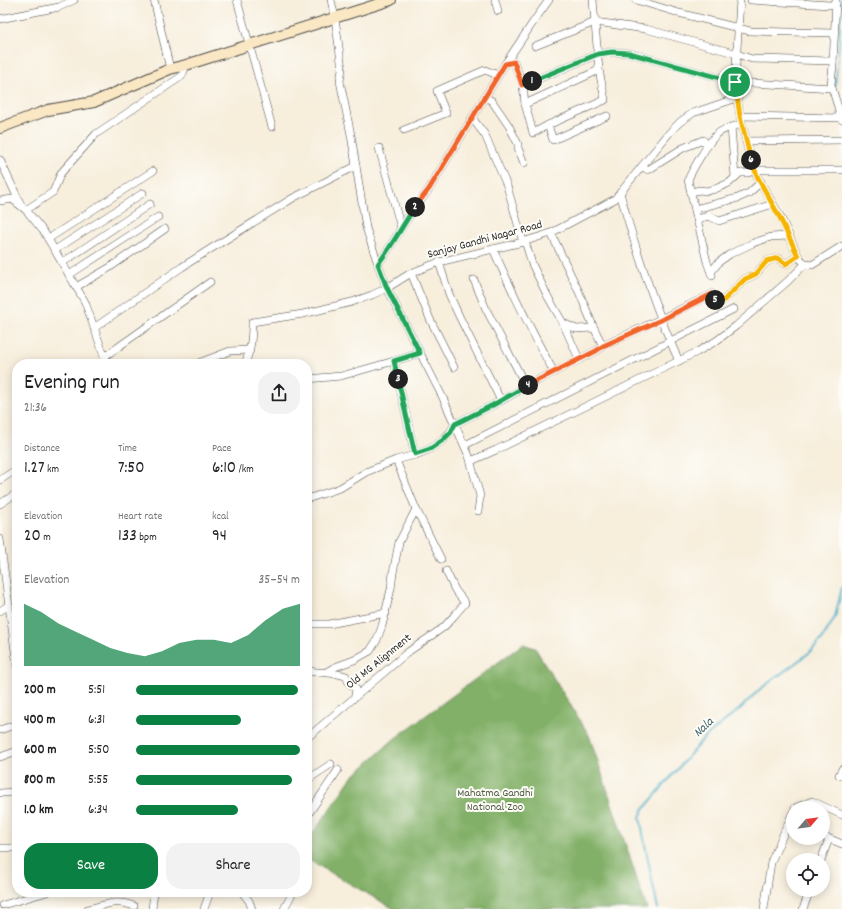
<!DOCTYPE html>
<html lang="en">
<head>
<meta charset="utf-8">
<style>
  :root { --surface:#fff; --page:#f2f2f2; --text:#202124; --muted:#757577; --accent:#0b8043 }
  body { margin:0; font-family:Dekko,sans-serif; background:var(--page); color:var(--text); height:100vh; display:flex; flex-direction:column; font-size:15px; white-space:nowrap }
  * { box-sizing:border-box; margin:0 }
  p { font-size:13px; color:var(--muted) }
  .icon { flex:none; width:22px; height:22px; fill:none; stroke:currentColor; stroke-width:2; stroke-linecap:round; stroke-linejoin:round }
  .map { position:relative; flex:1; overflow:hidden }
  .details { position:absolute; left:12px; top:359px; width:300px; height:538px; display:flex; flex-direction:column; background:var(--surface); border-radius:16px; box-shadow:0 2px 10px #0003 }
  .details>* { flex:none }
  .needle { width:26px; rotate:62deg }
  .tools { position:absolute; left:786px; top:801px; display:grid; gap:8px }
  .tools a { display:grid; place-items:center; width:44px; height:44px; border-radius:50%; background:var(--surface); box-shadow:0 2px 10px #0003; font-size:20px }
  .pin { position:absolute; display:grid; place-items:center; width:34px; height:34px; color:#fff; margin:-17px; border:2px solid #fff; border-radius:50%; box-shadow:0 1px 4px #0007 }
  .km { position:absolute; width:20px; height:20px; margin:-10px; border-radius:50%; background:#222; color:#fff; font-size:11px; line-height:20px; text-align:center }
  .round { display:grid; place-items:center; flex:none; width:42px; height:42px; border-radius:16px; background:var(--page) }
  .overview { display:flex; align-items:center; justify-content:space-between; height:68px; padding:0 12px }
  h1 { font-size:22px; font-weight:600; line-height:30px }
  .figures { display:grid; grid-template-columns:repeat(3,1fr); gap:6px; height:68px; padding:4px 12px }
  .figures div { display:grid; align-content:center }
  .figures b { font-size:17px; font-weight:600 }
  .figures small { font-size:11px; font-weight:400 }
  .figures p { font-size:11px }
  .chart { height:112px; padding:8px 12px }
  .chart p { display:flex; justify-content:space-between }
  .chart svg { width:100%; height:72px; margin-top:4px; fill:var(--accent); opacity:.7 }
  .button { display:flex; gap:8px; margin-top:auto; padding:8px 12px }
  .button a { flex:1; height:46px; border-radius:16px; background:var(--accent); color:#fff; font-size:16px; font-weight:600; line-height:46px; text-align:center }
  .button a+a { background:var(--page); color:var(--text) }
  ul { padding:0 12px; list-style:none; font-size:13px }
  li { display:grid; grid-template-columns:64px 48px 1fr; align-items:center; height:30px }
  li i { height:10px; border-radius:5px; background:var(--accent) }
  .map>svg:first-child { display:block }
</style>
</head>
<body>
<div class="map">
<svg width="842" height="909" viewBox="0 0 842 909">
  <rect width="100%" height="100%" fill="#fdfcf7"/>
  <filter id="ink" filterUnits="userSpaceOnUse"><feTurbulence type="fractalNoise" baseFrequency=".025" numOctaves="2"/><feDisplacementMap in="SourceGraphic" scale="8" xChannelSelector="R" yChannelSelector="G"/><feConvolveMatrix kernelMatrix="1 2 1 2 8 2 1 2 1" color-interpolation-filters="sRGB"/></filter>
  <filter id="wash" filterUnits="userSpaceOnUse"><feTurbulence type="fractalNoise" baseFrequency=".012" numOctaves="4" result="noise"/><feDisplacementMap in="SourceGraphic" scale="16" xChannelSelector="R" yChannelSelector="G"/><feGaussianBlur stdDeviation="0.9" result="paint"/><feColorMatrix in="noise" values="0 0 0 0 0 0 0 0 0 0 0 0 0 0 0 0 0 1.4 0 .05"/><feComposite in="paint" operator="in"/></filter>
  <g filter="url(#wash)">
    <rect width="100%" height="100%" fill="#f7eedc"/>
    <polygon fill="#82b068" stroke="#566e4a" points="523,644 535,648 589,735 647,909 394,909 307,859 307,842 351,778 394,739"/>
    <g fill="none" stroke-linecap="round" stroke-linejoin="round">
      <g stroke="#4aaec9" stroke-width="2">
        <polyline points="835,87 839,46 841,0"/>
        <polyline points="658,909 646,850 640,817 643,810 703,739 741,708 759,690 809,653 822,639 835,617 842,588"/>
      </g>
    </g>
  </g>
  <g filter="url(#ink)">
    <g fill="none" stroke-linecap="round" stroke-linejoin="round">
      <g stroke="#4a4846" stroke-width="8">
        <g id="street">
          <polyline points="154,0 170,69"/>
          <polyline points="237,0 272,127"/>
          <polyline points="331,0 335,18 342,69 340,81 351,135 366,228 378,264 388,250 405,222 429,189 505,64 536,18 549,0"/>
          <polyline points="495,0 498,11"/>
          <polyline points="636,0 679,13 750,31 834,33"/>
          <polyline points="740,0 735,82 740,116 751,161 758,178 781,218 798,256 805,264 812,265 842,246"/>
          <polyline points="751,0 830,5 836,3"/>
          <polyline points="836,0 833,64 831,85 838,107 840,118 842,120"/>
          <polyline points="0,19 59,7 74,0"/>
          <polyline points="535,46 595,22 646,29 734,53 752,59 833,61"/>
          <polyline points="505,64 514,62 523,85 525,104 533,133 548,125 553,140 607,116"/>
          <polyline points="523,85 598,54 612,52 629,53 735,82 832,88"/>
          <polyline points="485,97 492,101 509,126 518,144 518,148 524,163"/>
          <polyline points="525,104 599,70"/>
          <polyline points="740,116 840,118"/>
          <polyline points="472,118 485,135 507,186 523,242"/>
          <polyline points="548,125 605,100 599,70 593,0"/>
          <polyline points="731,127 735,177"/>
          <polyline points="404,130 446,113 437,91 485,70 498,75"/>
          <polyline points="746,141 842,140"/>
          <polyline points="379,148 401,228"/>
          <polyline points="0,160 21,205"/>
          <polyline points="642,166 648,170 683,148 703,140 708,145"/>
          <polyline points="691,192 700,190 707,191 715,189 729,183 740,173 748,173 755,170 842,170"/>
          <path d="M620,193C636,250 654,307 679,361"/>
          <polyline points="0,201 12,199 26,210 44,232 85,302 107,364"/>
          <polyline points="695,209 738,198 749,193 761,182"/>
          <polyline points="26,210 53,192 61,173 96,134 182,76 186,65"/>
          <polyline points="697,219 709,216 719,221 773,204"/>
          <polyline points="551,233 579,292 594,328"/>
          <polyline points="48,239 153,171"/>
          <polyline points="525,241 532,264 548,297 563,323 576,329 594,328 603,346"/>
          <path d="M493,249C512,291 531,332 554,372"/>
          <polyline points="55,250 143,193"/>
          <polyline points="439,262 449,294 459,316 501,401"/>
          <polyline points="62,263 150,204"/>
          <polyline points="378,264 387,288 443,398 469,456 480,496 478,511"/>
          <polyline points="711,272 719,262 730,254 753,243 771,237 788,236"/>
          <polyline points="411,273 430,319 454,367"/>
          <polyline points="69,275 158,217"/>
          <path d="M712,276L707,262L688,180C692,170 708,143 716,135C721,129 735,126 742,124"/>
          <polyline points="474,280 486,309 526,386"/>
          <polyline points="76,287 109,268 165,229"/>
          <polyline points="563,323 579,359"/>
          <polyline points="94,328 182,267 212,248 293,198 356,166"/>
          <polyline points="104,357 210,282"/>
          <polyline points="394,361 415,455"/>
          <polyline points="196,364 230,351 250,350"/>
          <path d="M245,364C251,348 252,339 252,322L303,314L352,302L372,295L387,288L411,273L439,262L523,242L551,233L615,199L670,132L680,122L693,113L737,98"/>
          <polyline points="307,379 341,376 401,359 420,353"/>
          <polyline points="465,445 734,309"/>
          <polyline points="396,460 416,509 441,559"/>
          <polyline points="471,461 496,450 697,352 716,341 736,326 788,281 805,264"/>
          <polyline points="0,480 17,469"/>
          <polyline points="307,499 340,488 366,472 396,460 415,455 430,449 443,440 451,431 455,424 493,405 540,379 596,351 603,346 661,319 712,294 716,302 724,300 745,279 756,274 767,261 778,258 786,264 798,256"/>
          <polyline points="0,504 17,493"/>
          <polyline points="0,539 17,666"/>
          <polyline points="0,611 9,605"/>
          <polyline points="307,624 329,624 386,613"/>
          <polyline points="307,671 338,674 346,676 349,683 356,689 355,696"/>
          <polyline points="326,672 335,667 354,660 370,651 377,640 382,626 391,589 393,573 399,542 416,509"/>
          <polyline points="0,730 17,724"/>
          <polyline points="307,738 408,652 444,627 453,617 465,603 455,590 446,571"/>
          <polyline points="0,757 17,751"/>
          <polyline points="842,769 839,775 842,776"/>
          <polyline points="307,780 331,764"/>
          <polyline points="0,793 17,792"/>
          <polyline points="795,808 812,801 842,815"/>
          <polyline points="307,816 338,770"/>
          <polyline points="823,836 842,844"/>
          <polyline points="0,848 17,848"/>
          <polyline points="821,860 829,839"/>
          <polyline points="242,892 249,901 252,909"/>
          <polyline points="3,905 47,892"/>
          <path d="M88,909C107,905 114,899 134,906"/>
          <polyline points="152,909 154,892"/>
          <polyline points="204,909 210,892"/>
          <polyline points="284,909 293,892"/>
          <polyline points="764,909 771,862 793,812"/>
          <polyline points="803,909 810,890"/>
        </g>
      </g>
      <g stroke="#4a4846" stroke-width="12">
        <polyline id="secondary" points="0,128 48,110 94,102 170,69 186,65 391,0"/>
      </g>
      <use href="#street" stroke="#fff" stroke-width="7"/>
      <use href="#secondary" stroke="#fae7c3" stroke-width="10"/>
    </g>
  </g>
  <g fill="none" stroke-linecap="round" stroke-linejoin="round" filter="url(#ink)">
    <g stroke="#fff" stroke-width="8">
      <polyline id="split-1" points="532,81 598,54 612,52 629,53 735,82"/>
    </g>
    <g stroke="#fff" stroke-width="8">
      <polyline id="split-2" points="415,207 429,189 505,64 514,62 522,85 532,81"/>
    </g>
    <g stroke="#fff" stroke-width="8">
      <path id="split-3" d="M398,379L394,361L420,353L387,288L378,264C392,246 402,226 415,207"/>
    </g>
    <g stroke="#fff" stroke-width="8">
      <polyline id="split-4" points="398,379 415,454 430,449 443,440 451,432 455,424 493,405 528,385"/>
    </g>
    <g stroke="#fff" stroke-width="8">
      <polyline id="split-5" points="528,385 596,351 603,346 661,320 712,294 715,300"/>
    </g>
    <g stroke="#fff" stroke-width="8">
      <polyline id="split-6" points="715,300 716,302 724,300 745,279 756,274 767,261 778,258 786,264 798,256 780,218 758,178 751,160"/>
    </g>
    <g stroke="#fff" stroke-width="8">
      <polyline id="split-7" points="735,82 740,116 751,160"/>
    </g>
    <use href="#split-1" stroke="#22a559" stroke-width="5"/>
    <use href="#split-2" stroke="#f0652b" stroke-width="5"/>
    <use href="#split-3" stroke="#22a559" stroke-width="5"/>
    <use href="#split-4" stroke="#22a559" stroke-width="5"/>
    <use href="#split-5" stroke="#f0652b" stroke-width="5"/>
    <use href="#split-6" stroke="#f5b400" stroke-width="5"/>
    <use href="#split-7" stroke="#f5b400" stroke-width="5"/>
  </g>
  <g text-anchor="middle" dominant-baseline="central" stroke-width="4" stroke-linejoin="round" paint-order="stroke">
    <g font-size="12" fill="#2b2b2b" stroke="#fdfcf7">
      <text transform="translate(485 240) rotate(-15)">Sanjay Gandhi Nagar Road</text>
      <text transform="translate(379 662) rotate(-39)">Old MG Alignment</text>
    </g>
    <g font-size="12" fill="#4f5b42" stroke="#fdfcf7">
      <text x="495" y="793">Mahatma Gandhi<tspan x="495" dy="14">National Zoo</tspan></text>
    </g>
    <g font-size="13" font-style="italic" fill="#375f6a" stroke="#fdfcf7">
      <text transform="translate(704 728) rotate(-44)">Nala</text>
    </g>
  </g>
</svg>
<div class="tools">
<a><svg class="needle" viewBox="-14 -14 28 28"><path d="M0-13l5 13h-10z" fill="#e53935"/><path d="M0 13l5-13h-10z" fill="#757577"/></svg></a>
<a><svg class="icon" aria-label="locate" viewBox="0 0 24 24"><circle cx="12" cy="12" r="6"/><path d="M12 2v4M12 18v4M2 12h4M18 12h4"/></svg></a>
</div>
<div class="pin" style="left:735px;top:82px;background:#1e9e55"><svg class="icon" aria-label="arrive" viewBox="0 0 24 24"><path d="M6 21V4h12l-3 4 3 4H6"/></svg></div>
<b class="km" style="left:532px;top:81px">1</b>
<b class="km" style="left:415px;top:207px">2</b>
<b class="km" style="left:398px;top:379px">3</b>
<b class="km" style="left:528px;top:385px">4</b>
<b class="km" style="left:715px;top:300px">5</b>
<b class="km" style="left:751px;top:160px">6</b>
<section class="details">
<div class="overview"><div><h1>Evening run</h1><p>21:36</p></div><a class="round"><svg class="icon" aria-label="share" viewBox="0 0 24 24"><path d="M12 15V3M7 8l5-5 5 5M5 13v7h14v-7"/></svg></a></div>
<div class="figures">
<div><p>Distance</p><b>1.27<small> km</small></b></div>
<div><p>Time</p><b>7:50</b></div>
<div><p>Pace</p><b>6:10<small> /km</small></b></div>
</div>
<div class="figures">
<div><p>Elevation</p><b>20<small> m</small></b></div>
<div><p>Heart rate</p><b>133<small> bpm</small></b></div>
<div><p>kcal</p><b>94</b></div>
</div>
<div class="chart"><p><span>Elevation</span>35–54 m</p>
<svg viewBox="0 0 160 44" preserveAspectRatio="none"><path d="M0 44V6L10 11L20 18L30 23L40 28L50 33L60 36L70 38L80 35L90 30L100 28L110 28L120 30L130 25L140 16L150 9L160 6V44z"/></svg>
</div>
<ul>
<li><b>200 m</b>5:51<i style="width:99%"></i></li>
<li><b>400 m</b>6:31<i style="width:64%"></i></li>
<li><b>600 m</b>5:50<i style="width:100%"></i></li>
<li><b>800 m</b>5:55<i style="width:95%"></i></li>
<li><b>1.0 km</b>6:34<i style="width:62%"></i></li>
</ul>
<div class="button"><a>Save</a><a>Share</a></div>
</section>
</div>
</body>
</html>
